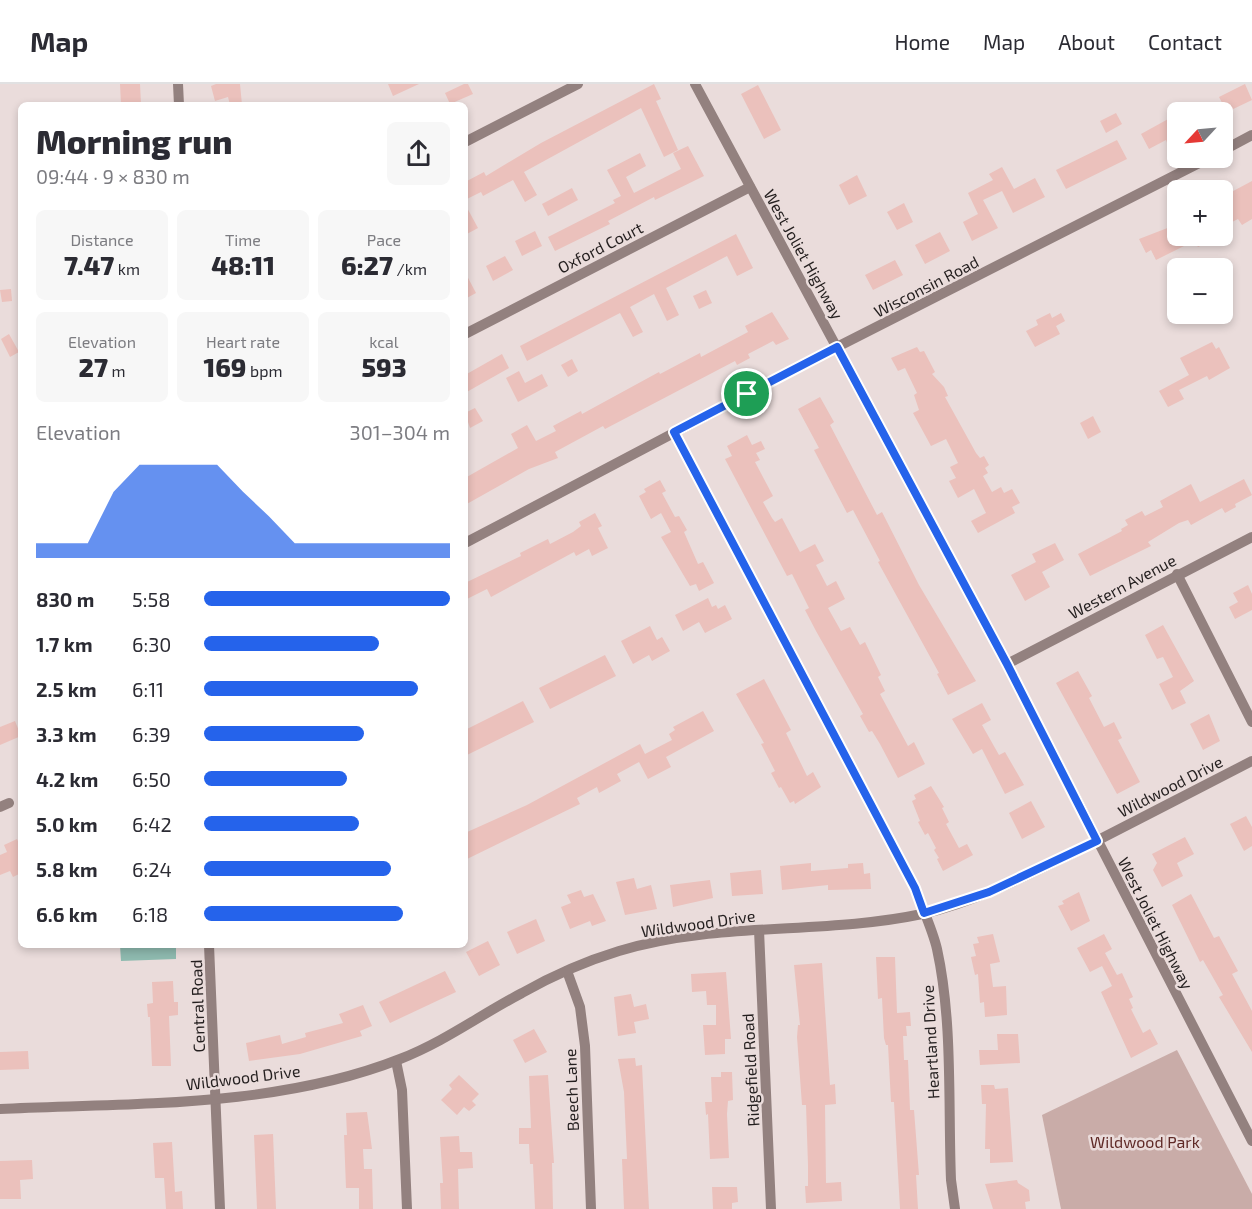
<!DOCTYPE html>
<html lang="en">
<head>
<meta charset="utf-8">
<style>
  :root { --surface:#fff; --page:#f7f7f7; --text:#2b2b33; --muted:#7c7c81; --line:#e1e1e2; --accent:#2563eb }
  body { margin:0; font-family:"Exo 2",sans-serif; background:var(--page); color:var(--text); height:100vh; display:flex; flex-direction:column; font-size:22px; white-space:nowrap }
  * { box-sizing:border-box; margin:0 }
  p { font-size:20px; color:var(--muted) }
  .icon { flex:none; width:33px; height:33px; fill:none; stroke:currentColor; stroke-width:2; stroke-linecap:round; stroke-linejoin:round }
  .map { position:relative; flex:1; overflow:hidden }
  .sheet { position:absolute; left:18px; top:18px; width:450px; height:846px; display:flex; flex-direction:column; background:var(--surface); border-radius:9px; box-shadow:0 3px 9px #0003 }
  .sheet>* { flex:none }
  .needle { width:39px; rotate:244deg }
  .buttons { position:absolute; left:1167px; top:18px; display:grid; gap:12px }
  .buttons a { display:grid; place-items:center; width:66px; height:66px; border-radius:9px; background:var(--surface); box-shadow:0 3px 9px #0003; font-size:30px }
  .pin { position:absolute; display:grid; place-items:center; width:51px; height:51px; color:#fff; margin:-26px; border:3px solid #fff; border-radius:50%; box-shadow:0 2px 6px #0007 }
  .round { display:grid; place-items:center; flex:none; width:63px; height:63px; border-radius:9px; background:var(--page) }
  .summary { display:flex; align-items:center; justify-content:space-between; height:102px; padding:0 18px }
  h1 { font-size:33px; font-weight:800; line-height:45px }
  .stats { display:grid; grid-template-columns:repeat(3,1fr); gap:9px; height:102px; padding:6px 18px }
  .stats div { display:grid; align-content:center; border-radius:9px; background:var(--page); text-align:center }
  .stats b { font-size:26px; font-weight:800 }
  .stats small { font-size:16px; font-weight:400 }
  .stats p { font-size:16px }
  .chart { height:168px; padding:12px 18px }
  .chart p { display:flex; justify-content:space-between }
  .chart svg { width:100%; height:108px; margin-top:6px; fill:var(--accent); opacity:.7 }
  ul { padding:0 18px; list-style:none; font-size:20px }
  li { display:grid; grid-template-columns:96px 72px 1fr; align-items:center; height:45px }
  li i { height:15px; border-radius:8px; background:var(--accent) }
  header { display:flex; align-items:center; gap:36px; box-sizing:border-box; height:84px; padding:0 30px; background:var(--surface); border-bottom:2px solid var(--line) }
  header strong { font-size:28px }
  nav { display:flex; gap:33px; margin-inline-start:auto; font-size:21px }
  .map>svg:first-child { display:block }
</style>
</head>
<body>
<header>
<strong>Map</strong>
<nav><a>Home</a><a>Map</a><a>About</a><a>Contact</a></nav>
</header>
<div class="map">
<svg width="1252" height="1125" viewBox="0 0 1252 1125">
  <rect width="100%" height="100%" fill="#eadcdb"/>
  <polygon fill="#c9aca8" points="1177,966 1252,1110 1252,1125 1061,1125 1042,1031"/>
  <polygon fill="#8ebaaf" points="120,861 176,861 176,875 121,877"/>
  <g fill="#ebc1bc">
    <polygon points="120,0 140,0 141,20 121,20"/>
    <polygon points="216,0 240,0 242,21 230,21 228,13 215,17 211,2"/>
    <polygon points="388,0 419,0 393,12"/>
    <polygon points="464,0 468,0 473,10 450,20 445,9"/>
    <polygon points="654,0 661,15 656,17 678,66 664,73 641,24 524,88 537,111 525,118 513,96 483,112 481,108 465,116 465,98 484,88 486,92 541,59"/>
    <polygon points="1245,0 1252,16 1227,28 1219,13"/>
    <polygon points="758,1 781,46 764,55 741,10"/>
    <polygon points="1116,29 1122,40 1106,49 1100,37"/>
    <polygon points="1170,34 1178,49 1178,56 1168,61 1166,56 1149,65 1141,50"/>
    <polygon points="1117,56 1127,75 1066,105 1056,86"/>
    <polygon points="688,62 704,92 655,116 654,113 608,137 610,140 555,167 548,153 615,119 613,116 621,112 607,86 640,69 646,82 626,93 634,109 681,85 673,69"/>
    <polygon points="1002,83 1014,105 1035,94 1045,113 1013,129 1002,107 983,116 998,144 972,157 963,138 978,130 968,109 993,96 989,90"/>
    <polygon points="857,91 867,112 849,121 839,101"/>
    <polygon points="1252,97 1252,135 1242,141 1238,135 1222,143 1222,113"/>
    <polygon points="572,104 578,116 548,132 542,120"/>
    <polygon points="904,119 913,138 897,146 887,128"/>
    <polygon points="465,120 478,144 465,151"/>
    <polygon points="1170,143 1175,152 1221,152 1198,163 1194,157 1156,176 1151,166 1146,169 1139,155"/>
    <polygon points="535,147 542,162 522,172 515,157"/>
    <polygon points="940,148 950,167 925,180 915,161"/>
    <polygon points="736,150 753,184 737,192 727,172 666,204 679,231 667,237 654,210 630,223 643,248 633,253 620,229 527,277 520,262"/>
    <polygon points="505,172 513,186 493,197 486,182"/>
    <polygon points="895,176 903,191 873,206 865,191"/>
    <polygon points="465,188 476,209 465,215"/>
    <polygon points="11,205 12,217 2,218 0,206"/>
    <polygon points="706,206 712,219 699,225 693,212"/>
    <polygon points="772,228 789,255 776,261 773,257 748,270 750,274 737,281 735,277 605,345 603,342 555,368 558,374 529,385 465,421 465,394 518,364 511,350 527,341 536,357 556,347 553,342 581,327 582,330 659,288 660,290 700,269 701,273 748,248 745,242"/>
    <polygon points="1050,229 1052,234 1061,229 1065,237 1056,242 1060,250 1035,263 1026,247 1038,241 1036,236"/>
    <polygon points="9,250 19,268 10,273 1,255"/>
    <polygon points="1212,258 1216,265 1219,263 1230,284 1209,296 1207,292 1179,306 1184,315 1168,323 1159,307 1189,291 1180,274"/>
    <polygon points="917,263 920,268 924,267 935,288 932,290 944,303 948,312 945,313 976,369 980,374 984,372 989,381 985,384 988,389 983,392 992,408 1001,403 1004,409 1012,405 1020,419 1012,423 1015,429 978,449 971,437 986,429 974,405 958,414 949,397 956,394 950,383 958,379 946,355 931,362 913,329 919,326 914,311 917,309 905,284 898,287 891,274"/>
    <polygon points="502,270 509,284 465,309 465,291"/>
    <polygon points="572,275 578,287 568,293 561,281"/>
    <polygon points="519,287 525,299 542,290 548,302 518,318 506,294"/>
    <polygon points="820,313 834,338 830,341 877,431 882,428 919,501 976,597 948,611 937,590 939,589 878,478 880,477 853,426 847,429 814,366 819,364 798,325"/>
    <polygon points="475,324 483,337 470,344 465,329"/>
    <polygon points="1093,332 1101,348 1088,355 1080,339"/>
    <polygon points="747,351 752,361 761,357 765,365 756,369 760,376 755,378 773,412 763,418 772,434 775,438 782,434 800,468 815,460 824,477 816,481 827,502 836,497 845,515 828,524 841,547 850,543 860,561 865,558 881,591 878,593 885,607 880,610 908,662 914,658 925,680 898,694 880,660 872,647 869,648 860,632 863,630 816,547 805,526 809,524 792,490 787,492 725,375 732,372 727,362"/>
    <polygon points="1244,395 1252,411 1235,420 1236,423 1225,429 1222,424 1191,441 1188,436 1179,439 1148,458 1151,462 1090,492 1078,470 1122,447 1121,445 1128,441 1125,436 1142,427 1145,432 1163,423 1160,417 1191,400 1200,418"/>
    <polygon points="660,396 666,407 662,409 675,433 679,432 687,446 684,448 698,480 703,478 714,499 699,507 696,500 690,502 661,453 671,448 661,429 651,435 639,412 646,408 644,405"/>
    <polygon points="595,429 602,442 598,444 608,464 592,472 589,465 576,472 574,468 491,513 487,505 465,516 465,499 521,472 520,469 548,455 550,460 573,448 581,442 579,438"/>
    <polygon points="1055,459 1064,476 1042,488 1050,503 1025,517 1011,491 1036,478 1032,470"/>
    <polygon points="1248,501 1252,510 1252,526 1235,535 1229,523 1238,518 1233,509"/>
    <polygon points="708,514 712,523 716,521 718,525 725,521 732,535 705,549 699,538 683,547 675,531"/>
    <polygon points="1163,541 1194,597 1180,607 1186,619 1172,626 1159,600 1173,593 1163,573 1157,575 1145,551"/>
    <polygon points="650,542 657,556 662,553 670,567 652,577 649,571 633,580 621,557"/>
    <polygon points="605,571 616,592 550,625 539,604"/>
    <polygon points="1078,587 1092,612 1089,614 1104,643 1114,638 1122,654 1118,656 1140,698 1117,710 1056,599"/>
    <polygon points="764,595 791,646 786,649 807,692 813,688 821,703 795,720 794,717 790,719 781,703 779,704 771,689 775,687 761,660 764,659 736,610"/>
    <polygon points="523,617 534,638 465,672 465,646"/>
    <polygon points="982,619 991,636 982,641 999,671 1005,668 1024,701 1005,710 982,665 973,670 952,635"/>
    <polygon points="703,627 714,647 666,673 671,683 648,695 639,678 617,690 621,697 599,709 597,703 577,714 580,720 465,776 465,749 527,721 640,660 645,670 672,656 669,650 675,646 673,643"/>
    <polygon points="1209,630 1220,657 1203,666 1190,640"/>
    <polygon points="15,637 21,652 0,661 0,643"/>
    <polygon points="931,702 944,723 942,724 949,738 946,740 959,764 967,760 973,771 943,787 937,775 939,774 934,766 936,764 928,749 925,751 918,738 920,737 912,717 916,715 914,711"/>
    <polygon points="1031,717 1045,743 1022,755 1009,729"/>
    <polygon points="1246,732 1252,743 1252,762 1244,767 1230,740"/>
    <polygon points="1185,753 1194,770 1177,779 1183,792 1162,803 1153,786 1157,779 1152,770"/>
    <polygon points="17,755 21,764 21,789 13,793 10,787 0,791 0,771 7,768 4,761"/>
    <polygon points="811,779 811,787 848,784 848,780 863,779 864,790 870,789 871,805 828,806 828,801 782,806 780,782"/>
    <polygon points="761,786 763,810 732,812 730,789"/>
    <polygon points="634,794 637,805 651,801 657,825 625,831 616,798"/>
    <polygon points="710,796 713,814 673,823 670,801"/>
    <polygon points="581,806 584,813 593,810 606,837 592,842 590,837 570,845 561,823 571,819 567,811"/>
    <polygon points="1079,808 1090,837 1071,847 1058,822 1064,820 1062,817"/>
    <polygon points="1191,810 1214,854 1219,852 1238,887 1232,890 1252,927 1252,968 1219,913 1223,911 1203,876 1200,878 1172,821"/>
    <polygon points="536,835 545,857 517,870 507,848"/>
    <polygon points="993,850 1000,878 990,880 993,903 1006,902 1007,931 985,933 984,918 980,919 978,890 975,891 971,873 976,872 973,860 979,859 977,853"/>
    <polygon points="1104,850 1112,865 1105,869 1117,891 1122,889 1133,913 1129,915 1133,924 1131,925 1143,949 1150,945 1158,960 1131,974 1101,908 1112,902 1102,882 1090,888 1077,864"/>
    <polygon points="488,857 500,881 479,892 466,868"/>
    <polygon points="876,873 895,873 897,929 910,928 911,942 906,942 907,952 903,952 904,976 908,976 910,1026 914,1026 919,1091 916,1091 918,1125 900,1125 894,1018 891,1018 888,961 886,961 884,954 882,914 878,915"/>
    <polygon points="822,879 830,1001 835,1000 836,1020 825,1021 826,1099 841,1098 842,1117 806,1119 805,1102 808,1102 808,1081 806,1021 802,1021 797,953 798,941 800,941 794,881"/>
    <polygon points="445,887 456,908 390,939 379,918"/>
    <polygon points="726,888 731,955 725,955 725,970 705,971 703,941 716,941 716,921 707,921 706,907 692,908 691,890"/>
    <polygon points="173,897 174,918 178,918 178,931 169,932 171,982 152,982 150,933 148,933 147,920 153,919 152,898"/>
    <polygon points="631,910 634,923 646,920 649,935 634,938 636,949 618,952 614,913"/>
    <polygon points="363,921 372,942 360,947 362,952 300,970 249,977 246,959 280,951 282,960 306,953 305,949 343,939 339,930"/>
    <polygon points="534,945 547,968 525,979 513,956"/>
    <polygon points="997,950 1018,950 1020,979 980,981 979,966 998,966"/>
    <polygon points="28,967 29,985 0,986 0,968"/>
    <polygon points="635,974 636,982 642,981 649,1125 624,1125 622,1075 627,1075 624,1008 618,975"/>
    <polygon points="721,988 732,988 733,1016 728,1017 727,1030 729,1074 710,1075 708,1030 706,1031 705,1018 712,1018 711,993 721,993"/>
    <polygon points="459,991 479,1010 472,1017 476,1021 469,1027 464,1023 457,1031 441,1016 452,1005 449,1001"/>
    <polygon points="548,991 554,1079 552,1079 553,1125 535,1125 533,1080 530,1080 529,1060 519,1060 519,1044 531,1044 529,992"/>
    <polygon points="981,1001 994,1001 995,1005 1008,1004 1013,1078 990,1079 990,1065 985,1065 986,1020 982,1020"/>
    <polygon points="367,1028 372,1065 363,1065 364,1085 372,1085 373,1125 359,1125 359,1104 346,1104 344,1051 347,1051 346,1029"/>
    <polygon points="273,1050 276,1125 257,1125 254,1051"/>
    <polygon points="459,1052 460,1068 472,1068 473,1084 458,1085 459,1125 441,1125 440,1099 443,1099 440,1053"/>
    <polygon points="172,1058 175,1108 182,1107 183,1125 166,1125 164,1094 155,1094 153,1059"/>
    <polygon points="32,1076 33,1095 20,1096 21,1115 0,1115 0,1077"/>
    <polygon points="1017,1096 1018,1099 1029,1106 1030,1117 1025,1118 1026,1125 993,1125 985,1100"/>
    <polygon points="712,1103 737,1103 738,1118 732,1119 732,1125 713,1125"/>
  </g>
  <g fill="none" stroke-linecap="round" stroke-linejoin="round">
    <g stroke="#93817f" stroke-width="10">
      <polyline points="178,0 179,21"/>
      <polyline points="695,0 1007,580 1252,1057"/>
      <polyline points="465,58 578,0"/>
      <polyline points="1222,67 1252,51"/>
      <polyline points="465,250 750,103"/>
      <path d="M674,348L915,804C922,824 932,844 937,865C953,938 948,1021 951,1096L955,1125"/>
      <polyline points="465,459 837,263 1209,74"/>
      <polyline points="1177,490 1252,638"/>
      <polyline points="1007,580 1252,453"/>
      <polyline points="0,723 9,719"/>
      <polyline points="759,846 771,1125"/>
      <polyline points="209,861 220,1125"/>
      <polyline points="567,887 580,923 585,962 591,1125"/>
      <polyline points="396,977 402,1006 407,1125"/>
      <path d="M0,1025C131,1019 276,1024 400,975C444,958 480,931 522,909C552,892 586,877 619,867C717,837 823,851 922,830C975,818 1026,792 1075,768C1134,738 1193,707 1252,677"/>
    </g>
  </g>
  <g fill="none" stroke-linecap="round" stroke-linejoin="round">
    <g stroke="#fff" stroke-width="12">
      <polygon id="route" points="837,263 1007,580 1097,757 989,808 924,829 915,804 674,348"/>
    </g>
    <use href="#route" stroke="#2563eb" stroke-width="8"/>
  </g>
  <g text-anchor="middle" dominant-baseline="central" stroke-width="5" stroke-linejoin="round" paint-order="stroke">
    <g font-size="16" fill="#241f1f" stroke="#eadcdb">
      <text transform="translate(600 163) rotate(-27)">Oxford Court</text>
      <text transform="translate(804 170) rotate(61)">West Joliet Highway</text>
      <text transform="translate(926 202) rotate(-27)">Wisconsin Road</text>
      <text transform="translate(1122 502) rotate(-28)">Western Avenue</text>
      <text transform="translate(1170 702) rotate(-27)">Wildwood Drive</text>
      <text transform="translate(698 839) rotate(-8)">Wildwood Drive</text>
      <text transform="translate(1156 839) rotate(63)">West Joliet Highway</text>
      <text transform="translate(197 922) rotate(-92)">Central Road</text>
      <text transform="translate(930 958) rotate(-93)">Heartland Drive</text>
      <text transform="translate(750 986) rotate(-93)">Ridgefield Road</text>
      <text transform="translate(243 993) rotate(-7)">Wildwood Drive</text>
      <text transform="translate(571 1006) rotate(-92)">Beech Lane</text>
    </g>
    <g font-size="16" fill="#5f2926" stroke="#eadcdb">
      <text x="1145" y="1057">Wildwood Park</text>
    </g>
  </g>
</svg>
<div class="buttons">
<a><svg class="needle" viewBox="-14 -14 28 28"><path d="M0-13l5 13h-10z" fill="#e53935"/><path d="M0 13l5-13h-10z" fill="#7c7c81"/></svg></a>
<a>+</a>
<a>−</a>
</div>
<div class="pin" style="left:747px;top:310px;background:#1e9e55"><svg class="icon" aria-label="arrive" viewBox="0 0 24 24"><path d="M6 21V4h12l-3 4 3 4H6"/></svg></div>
<section class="sheet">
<div class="summary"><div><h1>Morning run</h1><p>09:44 · 9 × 830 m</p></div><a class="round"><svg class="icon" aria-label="share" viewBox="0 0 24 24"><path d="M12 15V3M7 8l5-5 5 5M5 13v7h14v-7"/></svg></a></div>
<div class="stats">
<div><p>Distance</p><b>7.47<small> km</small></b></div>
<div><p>Time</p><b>48:11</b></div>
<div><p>Pace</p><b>6:27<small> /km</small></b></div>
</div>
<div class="stats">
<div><p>Elevation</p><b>27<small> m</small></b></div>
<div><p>Heart rate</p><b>169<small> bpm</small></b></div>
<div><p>kcal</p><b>593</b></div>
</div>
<div class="chart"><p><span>Elevation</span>301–304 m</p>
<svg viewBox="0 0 160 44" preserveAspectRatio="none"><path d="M0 44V38L10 38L20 38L30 17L40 6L50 6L60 6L70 6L80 17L90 27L100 38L110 38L120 38L130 38L140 38L150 38L160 38V44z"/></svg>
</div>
<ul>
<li><b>830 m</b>5:58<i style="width:100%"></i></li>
<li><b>1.7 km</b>6:30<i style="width:71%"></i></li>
<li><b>2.5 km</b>6:11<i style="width:87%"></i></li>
<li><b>3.3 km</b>6:39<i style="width:65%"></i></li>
<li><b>4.2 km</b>6:50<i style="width:58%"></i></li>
<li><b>5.0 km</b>6:42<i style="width:63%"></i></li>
<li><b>5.8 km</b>6:24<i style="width:76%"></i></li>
<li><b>6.6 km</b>6:18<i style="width:81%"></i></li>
</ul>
</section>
</div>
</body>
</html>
